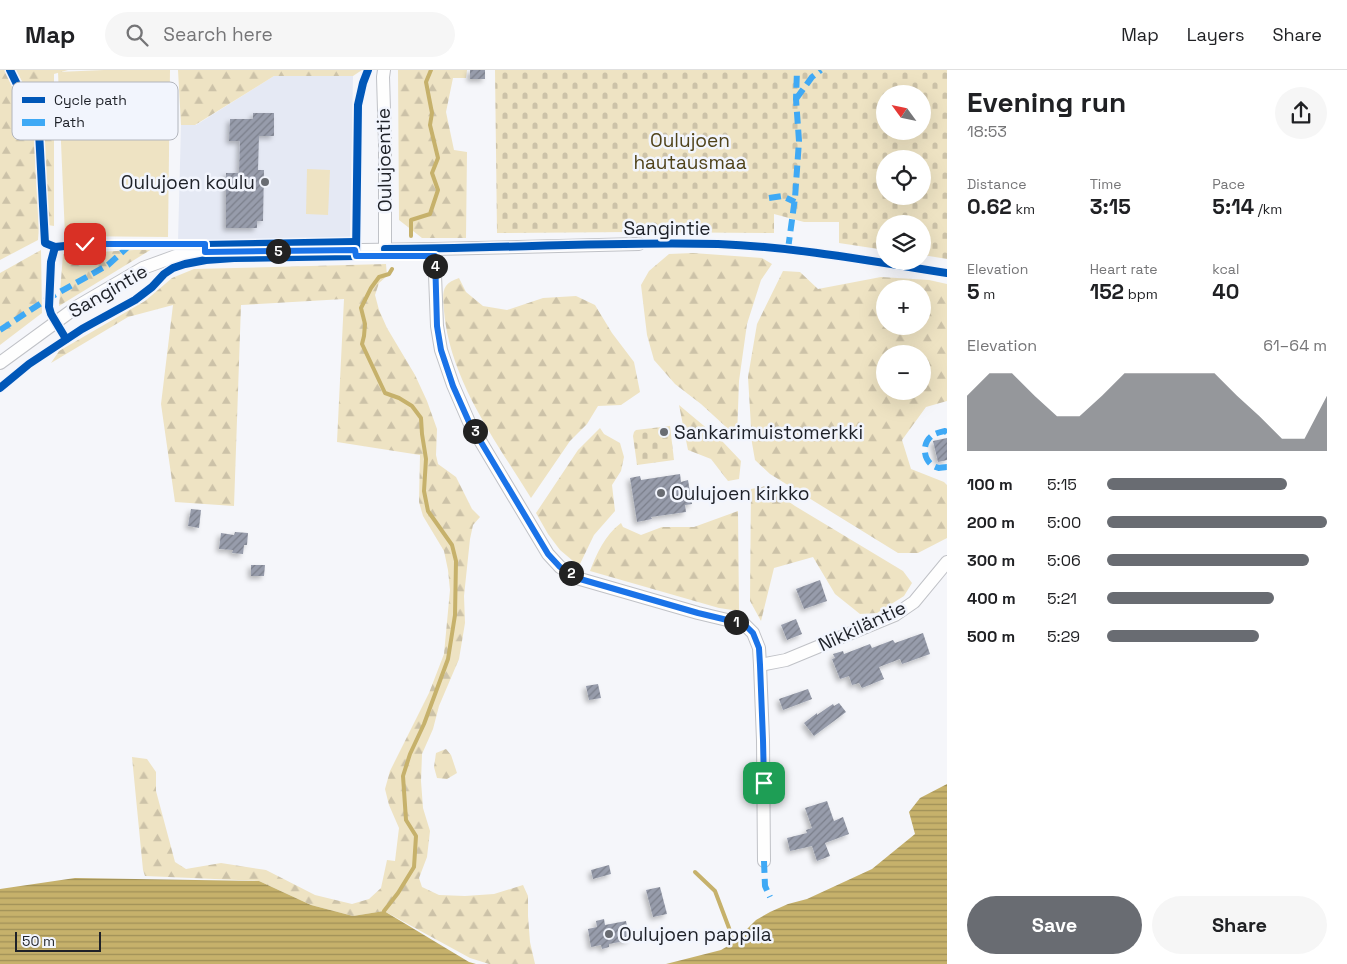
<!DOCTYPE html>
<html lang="en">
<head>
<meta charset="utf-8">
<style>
  :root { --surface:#fff; --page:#f6f6f6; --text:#202124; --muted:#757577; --line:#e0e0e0; --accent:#696c72 }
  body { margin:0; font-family:"Space Grotesk",sans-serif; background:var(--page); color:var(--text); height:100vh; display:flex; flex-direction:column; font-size:19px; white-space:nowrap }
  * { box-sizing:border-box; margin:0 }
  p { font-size:16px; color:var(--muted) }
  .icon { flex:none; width:28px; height:28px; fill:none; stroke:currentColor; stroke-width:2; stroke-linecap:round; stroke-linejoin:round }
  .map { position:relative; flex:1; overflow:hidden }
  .panel { display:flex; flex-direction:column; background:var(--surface); width:400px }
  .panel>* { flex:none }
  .needle { width:32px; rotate:303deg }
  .fabs { position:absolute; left:876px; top:15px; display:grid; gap:10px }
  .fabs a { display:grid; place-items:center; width:55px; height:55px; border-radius:50%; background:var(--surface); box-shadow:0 5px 20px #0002; font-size:25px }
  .scale { position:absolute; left:15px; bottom:12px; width:86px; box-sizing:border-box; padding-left:5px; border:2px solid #1e2128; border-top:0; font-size:14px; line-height:18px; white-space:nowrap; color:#1e2128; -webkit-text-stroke:4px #f2f5fd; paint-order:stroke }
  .pin { position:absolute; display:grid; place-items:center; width:42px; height:42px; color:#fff; margin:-21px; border-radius:10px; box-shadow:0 2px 8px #0006 }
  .km { position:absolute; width:25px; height:25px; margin:-12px; border-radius:50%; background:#222; color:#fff; font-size:14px; line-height:25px; text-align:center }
  .round { display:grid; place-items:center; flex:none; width:52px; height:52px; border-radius:26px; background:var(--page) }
  .head { display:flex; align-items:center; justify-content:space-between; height:85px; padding:0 20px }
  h1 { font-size:28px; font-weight:700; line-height:38px }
  .stats { display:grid; grid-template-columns:repeat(3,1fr); gap:8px; height:85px; padding:5px 20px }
  .stats div { display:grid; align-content:center }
  .stats b { font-size:21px; font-weight:700 }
  .stats small { font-size:14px; font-weight:400 }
  .stats p { font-size:14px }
  .chart { height:140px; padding:10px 20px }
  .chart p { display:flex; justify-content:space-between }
  .chart svg { width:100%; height:90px; margin-top:5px; fill:var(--accent); opacity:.7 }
  .action { display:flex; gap:10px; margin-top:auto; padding:10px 20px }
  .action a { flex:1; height:58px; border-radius:30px; background:var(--accent); color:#fff; font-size:20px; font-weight:700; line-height:58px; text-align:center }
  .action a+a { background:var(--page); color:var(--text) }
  ul { padding:0 20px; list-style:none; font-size:16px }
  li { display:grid; grid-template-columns:80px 60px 1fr; align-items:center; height:38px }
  li i { height:12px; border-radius:6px; background:var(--accent) }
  header { display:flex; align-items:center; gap:30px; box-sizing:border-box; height:70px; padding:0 25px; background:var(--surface); border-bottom:1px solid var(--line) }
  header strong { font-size:24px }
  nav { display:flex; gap:28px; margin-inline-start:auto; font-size:18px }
  .search { width:350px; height:45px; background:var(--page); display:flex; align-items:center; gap:12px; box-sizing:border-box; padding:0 18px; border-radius:28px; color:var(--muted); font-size:19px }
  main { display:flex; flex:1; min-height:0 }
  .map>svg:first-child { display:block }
</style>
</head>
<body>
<header>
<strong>Map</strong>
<div class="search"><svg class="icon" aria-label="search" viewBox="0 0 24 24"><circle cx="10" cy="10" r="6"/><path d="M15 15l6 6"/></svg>Search here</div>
<nav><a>Map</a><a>Layers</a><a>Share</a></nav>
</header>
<main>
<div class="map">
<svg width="947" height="894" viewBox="0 0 947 894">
  <defs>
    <pattern id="forest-firs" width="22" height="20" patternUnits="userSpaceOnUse" patternTransform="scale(1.25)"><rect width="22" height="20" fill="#eee3c3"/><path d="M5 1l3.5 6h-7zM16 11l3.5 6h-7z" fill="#ccc2a8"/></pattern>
    <pattern id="cemetery-stones" width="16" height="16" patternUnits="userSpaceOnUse" patternTransform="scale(1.25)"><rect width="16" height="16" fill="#eee3c3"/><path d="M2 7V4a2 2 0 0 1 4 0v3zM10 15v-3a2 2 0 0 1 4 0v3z" fill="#ccc2a8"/></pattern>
    <pattern id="water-rules" width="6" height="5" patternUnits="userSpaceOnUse" patternTransform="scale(1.25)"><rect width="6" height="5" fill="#c6b16b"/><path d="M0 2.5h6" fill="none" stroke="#a09058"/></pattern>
    <pattern id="building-hatch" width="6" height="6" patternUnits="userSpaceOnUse" patternTransform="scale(1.25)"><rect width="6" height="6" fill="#979cab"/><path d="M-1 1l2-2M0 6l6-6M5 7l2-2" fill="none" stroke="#7b7f8b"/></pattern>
    <filter id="shadow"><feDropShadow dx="-3" dy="3" stdDeviation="2.5" flood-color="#0004"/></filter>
  </defs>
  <rect width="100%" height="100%" fill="#f5f6fa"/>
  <polygon fill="#e5e9f4" points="274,6 353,6 350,168 178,171 181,55 196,55"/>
  <g fill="url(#forest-firs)" fill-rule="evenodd">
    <polygon points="0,0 5,0 27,44 34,68 39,157 38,170 0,190"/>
    <polygon points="16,0 68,0 54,4 54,156 48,155 44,106 44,62 40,46"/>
    <polygon points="178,0 362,0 353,6 274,6 195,55 181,55"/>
    <polygon points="398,0 467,0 466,8 453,8 446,42 454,80 467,82 466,168 422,168 399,150"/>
    <polygon points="152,179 59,236 63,184"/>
    <polygon points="41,180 42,243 0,275 0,203"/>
    <polygon points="693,183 762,188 772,194 761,210 747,254 739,311 737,367 701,334 675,314 654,290 647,265 641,215 649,201 669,184"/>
    <polygon points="386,194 387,206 379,213 375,225 379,240 387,258 415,305 427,331 437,359 436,385 438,394 456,407 472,439 480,447 473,455 470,469 464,526 465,553 459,589 439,636 433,659 422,684 421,711 423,738 430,761 427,787 419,808 422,817 439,825 465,826 494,824 523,815 528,826 528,846 530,872 535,894 489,894 470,888 384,841 353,846 311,835 259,811 145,806 143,800 132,687 147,689 156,702 156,721 175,792 186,799 221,793 266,800 315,825 352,834 369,829 381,818 387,790 395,791 399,758 389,735 385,719 390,701 429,623 444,584 450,520 448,500 444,481 423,446 419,432 420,385 337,372 344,229 241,235 234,436 175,432 161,334 173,235 128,247 51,293 59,281 145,231 172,208 194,199"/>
    <path d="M783,201L800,202L818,219L881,207L929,210L947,214V331L926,337L902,370L911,399L944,412L947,415V468L918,483H898L770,404L755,390L752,373L748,307L757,254ZM885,219H922V256H885ZM885,284H922V321H885Z"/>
    <path d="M459,208L466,222L483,236L507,240L543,228L576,226L595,235L612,263L634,292L640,322L621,335L598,336L587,354L570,371L531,428C496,371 450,311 444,241C443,224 440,214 459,208Z"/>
    <polygon points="679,335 722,371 741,391 739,409 728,411 711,389 688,380"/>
    <polygon points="600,358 604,364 620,373 624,387 621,401 612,415 615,441 594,465 579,496 560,480 548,464 536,443 578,380"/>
    <polygon points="766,416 795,436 903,501 912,513 904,526 877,543 860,544 835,524 813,487 774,498 761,551 750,531 751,419"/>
    <path d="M738,441L739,541L719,538L590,501C597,483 605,465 621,453L623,457L641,465L662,457H694Z"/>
    <polygon points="446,679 451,685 457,703 447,709 437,708 434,697 436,683"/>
  </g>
  <g fill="url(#cemetery-stones)" fill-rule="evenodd">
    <path d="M495,0H947V189L923,185L922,154H885V180L839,173V152H804L774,144V163L630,162L497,163ZM885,24H922V61H885ZM885,89H922V126H885Z"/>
    <polygon points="670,356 674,390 637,395 633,366 634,362 636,360"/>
  </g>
  <g fill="#eee3c3">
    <polygon points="104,0 170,0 168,167 65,166 58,2"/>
    <polygon points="307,99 330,100 328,145 306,144"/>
  </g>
  <g fill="url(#water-rules)">
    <polygon points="947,714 947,894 666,894 721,880 733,873 756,850 770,842 788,834 807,829 872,799 915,764 909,742 920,728"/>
    <polygon points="75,808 259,811 311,835 353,846 384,841 469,892 476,894 0,894 0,819"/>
  </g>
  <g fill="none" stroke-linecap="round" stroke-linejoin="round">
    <g stroke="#c6b16b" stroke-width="4">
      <polyline points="411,166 411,150 430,144 438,120 432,103 438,88 430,55 432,43 426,12 431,0"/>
      <polyline points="695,802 715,821 729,858 733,873"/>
      <polyline points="384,841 398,823 414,797 416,766 406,750 403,706 410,684 424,654 448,589 455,545 456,491 452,475 428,441 424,421 426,389 422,364 421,348 412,336 399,328 385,323 362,274 364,266 365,254 361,238 371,218 379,207 389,204 392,199"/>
    </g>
  </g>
  <g fill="url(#building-hatch)" filter="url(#shadow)">
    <rect x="470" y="0" width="15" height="9"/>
    <polygon points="253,43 274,43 274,66 259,66 258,100 264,100 263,151 257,151 257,158 226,158 226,103 239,103 240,71 229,71 230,49 253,49"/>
    <polygon points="947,368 947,390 938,392 933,371"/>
    <polygon points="680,404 681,412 688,410 692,434 685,435 686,442 651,447 652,449 637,452 630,408 640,406 641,410"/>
    <polygon points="191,439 201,440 199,458 188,456"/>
    <polygon points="235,462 248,463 247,475 244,475 243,484 232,483 233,480 219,479 221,463 234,465"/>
    <polygon points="251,495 265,495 264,506 251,506"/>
    <polygon points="820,510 827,531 804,539 796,519"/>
    <polygon points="796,549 802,564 787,570 781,555"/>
    <polygon points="923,563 930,584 902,594 900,589 879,597 884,609 862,618 859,613 852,615 849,606 840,609 832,589 835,588 833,584 843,581 844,584 870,574 872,578 893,570 895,573"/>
    <polygon points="598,614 601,628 589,630 586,616"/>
    <polygon points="808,619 812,629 783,640 779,629"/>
    <polygon points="839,633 846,642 814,666 804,653 817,643 817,645 827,638 833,634 834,636"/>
    <polygon points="827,731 834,751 843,747 849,764 825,773 830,786 817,791 812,776 790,781 787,768 807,763 806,760 812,758 805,738"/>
    <polygon points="609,795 611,804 593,809 591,800"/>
    <polygon points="660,817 667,844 653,847 646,820"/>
    <polygon points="604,849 605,855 626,851 630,870 609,874 609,877 602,879 601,875 591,877 588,859 597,857 596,851"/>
  </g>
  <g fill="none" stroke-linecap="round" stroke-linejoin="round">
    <g stroke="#c0c2c7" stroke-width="14">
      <g id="minor">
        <polyline points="384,0 383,7 385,73 385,179"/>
        <polyline points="434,179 437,256 441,280 453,315 469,352 548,484 560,497 580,509 698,543 744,554 753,563 759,578 760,595 763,670 764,791"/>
        <polyline points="0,293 78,236 143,198 176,186 205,182 220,182 434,179 639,174"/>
        <polyline points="760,595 786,590 895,545 914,532 947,492"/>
      </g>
    </g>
    <use href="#minor" stroke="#fefefe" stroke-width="12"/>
    <g stroke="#3fa9f5" stroke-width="6" stroke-dasharray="12 6" stroke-linecap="butt">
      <polyline points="796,29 812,7 821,0"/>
      <polyline points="769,128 782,126 795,132"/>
      <polyline points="788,179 795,128 799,71 796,29 797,0"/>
      <polyline points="0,260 49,228 108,195 130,175"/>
      <path d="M947,363L945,361C941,362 936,363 933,365C920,373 923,395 939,398C941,398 944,397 947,397"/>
      <polyline points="764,791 765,816 770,827"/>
    </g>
    <g stroke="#f2f5fd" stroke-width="11">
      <g id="cycleway">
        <polyline points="10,0 33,47 39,62 45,173 55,177 51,192 49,237 51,244 66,269"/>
        <polyline points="368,0 363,13 358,35 356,186 395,186"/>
        <polyline points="55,177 85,174 205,175 355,172"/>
        <path d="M385,179C496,179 607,171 718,174C795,177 871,191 947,203"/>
        <polyline points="0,318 29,294 82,259 135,230 152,217 164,204 173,198 185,194 206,190 234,188 356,186"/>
      </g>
    </g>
    <use href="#cycleway" stroke="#0057b8" stroke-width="8"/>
  </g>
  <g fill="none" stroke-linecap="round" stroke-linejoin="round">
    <g stroke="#fff" stroke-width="10">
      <polyline id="route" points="85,174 205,174 205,182 355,180 356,186 435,186 437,256 441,280 453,316 469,352 548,484 560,497 580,509 698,543 744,554 753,563 759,578 760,595 763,670 764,713"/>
    </g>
    <use href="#route" stroke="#1a73e8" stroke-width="6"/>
  </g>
  <g fill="#696c72" stroke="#f2f5fd" stroke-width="2">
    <circle cx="265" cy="112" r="5"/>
    <circle cx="664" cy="362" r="5"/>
    <circle cx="661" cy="423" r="5"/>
    <circle cx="609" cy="864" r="5"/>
  </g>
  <g text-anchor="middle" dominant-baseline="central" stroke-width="5" stroke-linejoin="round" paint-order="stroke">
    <g font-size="19" fill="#50431a" stroke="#f2f5fd">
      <text x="690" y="70">Oulujoen<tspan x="690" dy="22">hautausmaa</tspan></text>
    </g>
    <g font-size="19" fill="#1e2128" stroke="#f2f5fd">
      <text transform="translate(384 90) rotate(-91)">Oulujoentie</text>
      <text x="667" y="158">Sangintie</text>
      <text transform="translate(108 221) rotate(-30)">Sangintie</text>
      <text transform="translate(862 556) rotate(-25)">Nikkiläntie</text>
    </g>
    <g font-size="19" fill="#1e2128" stroke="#f2f5fd" text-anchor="start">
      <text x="255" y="112" text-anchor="end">Oulujoen koulu</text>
      <text x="674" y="362">Sankarimuistomerkki</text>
      <text x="671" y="423">Oulujoen kirkko</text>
      <text x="619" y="864">Oulujoen pappila</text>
    </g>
  </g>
  <rect x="12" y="12" width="166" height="58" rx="8" fill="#f2f5fd" stroke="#b2b5bd" stroke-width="1"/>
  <rect x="22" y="27" width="23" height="6" fill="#0057b8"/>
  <rect x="22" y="49" width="23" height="7" fill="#3fa9f5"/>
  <g font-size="14" fill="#1e2128">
    <text x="54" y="35">Cycle path</text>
    <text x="54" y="57">Path</text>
  </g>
</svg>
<div class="fabs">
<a><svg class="needle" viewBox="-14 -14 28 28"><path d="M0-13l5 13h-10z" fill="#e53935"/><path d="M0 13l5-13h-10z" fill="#757577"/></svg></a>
<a><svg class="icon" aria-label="locate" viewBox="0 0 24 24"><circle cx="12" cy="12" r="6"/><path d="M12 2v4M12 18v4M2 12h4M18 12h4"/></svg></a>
<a><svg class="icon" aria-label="layers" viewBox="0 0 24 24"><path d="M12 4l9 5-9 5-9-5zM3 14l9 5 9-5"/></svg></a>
<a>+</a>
<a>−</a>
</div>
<div class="scale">50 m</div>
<div class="pin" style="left:764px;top:713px;background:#1e9e55"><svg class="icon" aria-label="arrive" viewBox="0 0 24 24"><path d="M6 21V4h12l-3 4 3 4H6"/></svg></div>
<div class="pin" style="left:85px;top:174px;background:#d93025"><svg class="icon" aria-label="check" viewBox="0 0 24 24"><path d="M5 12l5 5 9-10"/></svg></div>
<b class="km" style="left:736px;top:552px">1</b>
<b class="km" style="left:571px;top:503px">2</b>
<b class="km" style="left:475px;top:361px">3</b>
<b class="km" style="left:435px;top:196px">4</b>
<b class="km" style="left:278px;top:181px">5</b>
</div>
<section class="panel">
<div class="head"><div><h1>Evening run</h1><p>18:53</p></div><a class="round"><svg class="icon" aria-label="share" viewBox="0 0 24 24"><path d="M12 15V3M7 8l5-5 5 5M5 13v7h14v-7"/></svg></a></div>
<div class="stats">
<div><p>Distance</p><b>0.62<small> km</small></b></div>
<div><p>Time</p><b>3:15</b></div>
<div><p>Pace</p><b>5:14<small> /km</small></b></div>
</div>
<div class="stats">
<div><p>Elevation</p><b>5<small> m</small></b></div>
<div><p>Heart rate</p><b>152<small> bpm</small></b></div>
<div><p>kcal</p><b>40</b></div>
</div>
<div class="chart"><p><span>Elevation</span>61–64 m</p>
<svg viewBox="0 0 160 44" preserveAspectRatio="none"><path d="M0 44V17L10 6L20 6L30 17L40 27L50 27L60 17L70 6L80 6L90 6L100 6L110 6L120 17L130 27L140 38L150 38L160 17V44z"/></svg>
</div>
<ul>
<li><b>100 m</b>5:15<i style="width:82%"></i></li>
<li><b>200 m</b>5:00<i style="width:100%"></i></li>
<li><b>300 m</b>5:06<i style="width:92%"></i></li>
<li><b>400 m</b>5:21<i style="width:76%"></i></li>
<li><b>500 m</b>5:29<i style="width:69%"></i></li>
</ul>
<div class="action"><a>Save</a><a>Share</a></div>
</section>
</main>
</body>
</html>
